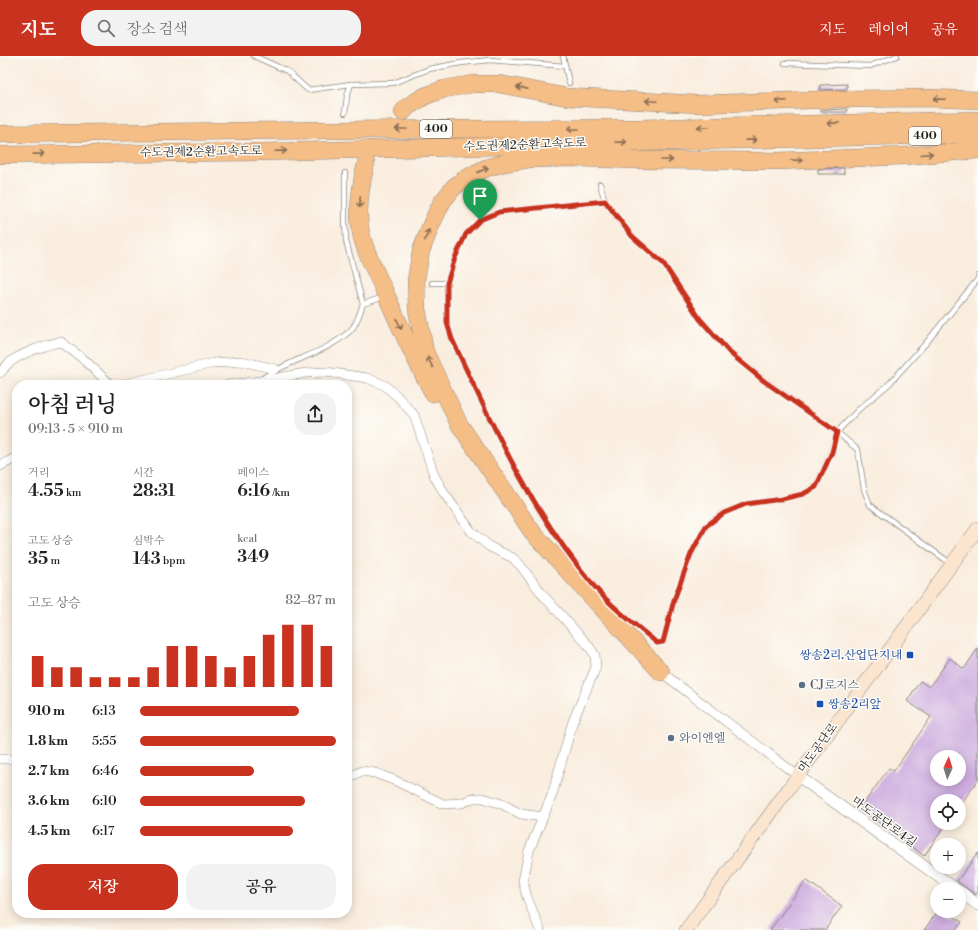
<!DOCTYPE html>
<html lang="ko">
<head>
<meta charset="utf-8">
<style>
  :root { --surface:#fff; --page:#f2f2f2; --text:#222; --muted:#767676; --accent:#c8321e }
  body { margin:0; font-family:"Libre Bodoni","Noto Serif KR",serif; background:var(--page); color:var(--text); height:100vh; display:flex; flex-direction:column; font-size:15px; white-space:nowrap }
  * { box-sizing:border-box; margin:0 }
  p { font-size:13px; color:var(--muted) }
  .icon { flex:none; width:22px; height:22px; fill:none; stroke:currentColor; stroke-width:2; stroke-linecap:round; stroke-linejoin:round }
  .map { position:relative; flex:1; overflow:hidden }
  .sheet { position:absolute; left:12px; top:324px; width:340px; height:538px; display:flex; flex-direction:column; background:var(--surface); border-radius:16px; box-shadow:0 2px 10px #0003 }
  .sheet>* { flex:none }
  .needle { width:26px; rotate:4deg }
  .fabs { position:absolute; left:930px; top:694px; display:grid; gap:8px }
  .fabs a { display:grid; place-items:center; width:36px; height:36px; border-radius:50%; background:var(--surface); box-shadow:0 2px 10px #0003; font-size:20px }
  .pin { position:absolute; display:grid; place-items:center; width:34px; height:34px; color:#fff; margin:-41px -17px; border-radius:50% 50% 50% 0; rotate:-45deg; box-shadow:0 0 4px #0007 }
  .pin .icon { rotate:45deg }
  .round { display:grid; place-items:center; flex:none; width:42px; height:42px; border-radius:16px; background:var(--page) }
  .overview { display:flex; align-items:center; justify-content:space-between; height:68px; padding:0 16px }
  h1 { font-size:22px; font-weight:600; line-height:30px }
  .stats { display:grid; grid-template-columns:repeat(3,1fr); gap:6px; height:68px; padding:4px 16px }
  .stats div { display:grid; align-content:center }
  .stats b { font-size:17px; font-weight:600 }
  .stats small { font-size:11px; font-weight:400 }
  .stats p { font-size:11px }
  .chart { height:112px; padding:8px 16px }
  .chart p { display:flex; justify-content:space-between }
  .chart svg { width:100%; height:72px; margin-top:4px; stroke:var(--accent); stroke-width:6 }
  .primary-button { display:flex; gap:8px; margin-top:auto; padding:8px 16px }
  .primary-button a { flex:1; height:46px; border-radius:16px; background:var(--accent); color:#fff; font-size:16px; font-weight:600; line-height:46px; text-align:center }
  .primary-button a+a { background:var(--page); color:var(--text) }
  ul { padding:0 16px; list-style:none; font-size:13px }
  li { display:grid; grid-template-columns:64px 48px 1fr; align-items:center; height:30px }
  li i { height:10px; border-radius:5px; background:var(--accent) }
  header { display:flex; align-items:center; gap:24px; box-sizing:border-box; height:56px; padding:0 20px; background:var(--accent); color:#fff }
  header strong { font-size:19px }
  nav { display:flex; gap:22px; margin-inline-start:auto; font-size:14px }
  .search { width:280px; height:36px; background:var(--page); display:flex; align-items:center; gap:10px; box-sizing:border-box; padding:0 14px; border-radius:16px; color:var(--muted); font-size:15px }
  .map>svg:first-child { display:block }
</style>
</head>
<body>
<header>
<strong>지도</strong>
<div class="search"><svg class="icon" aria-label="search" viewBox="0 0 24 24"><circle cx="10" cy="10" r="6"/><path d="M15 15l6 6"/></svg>장소 검색</div>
<nav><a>지도</a><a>레이어</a><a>공유</a></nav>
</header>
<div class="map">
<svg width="978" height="874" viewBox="0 0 978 874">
  <rect width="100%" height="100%" fill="#fdfcf7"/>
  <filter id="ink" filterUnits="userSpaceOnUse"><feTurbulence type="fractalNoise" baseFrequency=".025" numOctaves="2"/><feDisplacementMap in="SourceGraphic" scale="8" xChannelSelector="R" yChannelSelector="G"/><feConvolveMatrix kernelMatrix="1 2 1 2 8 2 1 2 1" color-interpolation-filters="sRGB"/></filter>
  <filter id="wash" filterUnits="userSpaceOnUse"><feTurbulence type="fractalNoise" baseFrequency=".012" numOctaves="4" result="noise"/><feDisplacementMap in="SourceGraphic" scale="16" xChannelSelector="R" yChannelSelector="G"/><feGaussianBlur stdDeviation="0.9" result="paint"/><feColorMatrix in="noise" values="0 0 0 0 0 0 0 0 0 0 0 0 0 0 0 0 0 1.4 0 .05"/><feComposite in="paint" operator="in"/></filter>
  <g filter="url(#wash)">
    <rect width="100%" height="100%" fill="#f9edde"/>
    <g id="blocks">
      <g fill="#ceaddf" fill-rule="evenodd">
        <polygon points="847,28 847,33 820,34 820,29"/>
        <polygon points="847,53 847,56 821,56 821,54"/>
        <polygon points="844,112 844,118 818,118 818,113"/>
        <path d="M978,592V724L963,745H937V767H947L924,800L860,753L889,712L894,715L931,661L907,645L920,625L929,631L950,602L964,613ZM937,701H959V723H937Z"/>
        <polygon points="978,797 978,836 976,839 957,825"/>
        <polygon points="806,824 842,850 825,874 770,874"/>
        <polygon points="938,855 945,855 962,866 956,874 924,874"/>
      </g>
    </g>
  </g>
  <g filter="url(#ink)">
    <use href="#blocks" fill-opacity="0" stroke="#8a847d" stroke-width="1"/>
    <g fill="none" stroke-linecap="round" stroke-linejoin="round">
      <g stroke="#8a847d" stroke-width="6">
        <g id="service">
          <polyline points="254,0 287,15 308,34 351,28 393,27 429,13 461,7 490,4 565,10"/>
          <polyline points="563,0 569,27"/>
          <polyline points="785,7 870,10 897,0"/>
          <polyline points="345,57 347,40 351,28"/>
          <polyline points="345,117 345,165 346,185 363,248"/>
          <polyline points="600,128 605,145 622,168 632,180 663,207 700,263 730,297 765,325 837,376 858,394 864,433 870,449 950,507"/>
          <path d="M605,145L499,156L480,164L466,178L455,201L447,227V267L452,283C492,369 532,458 594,530C612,552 636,569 657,587L663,586L674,544L691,499L706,470L723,457L746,448L782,443L803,438L816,431L831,396L837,376L858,354L889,328L926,287L978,223V220"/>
          <polyline points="432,227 447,227"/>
          <path d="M263,322C290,303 325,298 350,275C357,269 360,256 363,248L378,243"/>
        </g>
      </g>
      <g stroke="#8a847d" stroke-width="10">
        <g id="minor">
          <path d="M0,317C3,314 5,310 9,307C20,298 46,288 61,286L82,302L111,329"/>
          <polyline points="121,329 214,307 241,305 275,313"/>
          <polyline points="228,329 267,324 306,317 326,316 367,322 384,329 397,340 414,359 434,419 444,437 471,475 490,491 513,502 520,509 543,539 588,589 595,599 596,611 573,665 552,739 529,795 523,825 527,841 540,874"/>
          <polyline points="0,410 17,401"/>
          <polyline points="661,616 798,720"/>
          <polyline points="0,703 17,703"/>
          <polyline points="347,722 362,715 375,717 396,725 443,748 462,747 473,742 483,742 502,748 521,758 543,761"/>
        </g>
      </g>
      <g stroke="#8a847d" stroke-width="12">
        <g id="tertiary">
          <polyline points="798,720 956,833"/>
          <polyline points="959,835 978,849"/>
        </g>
      </g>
      <g stroke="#8a847d" stroke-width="14">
        <polyline id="secondary" points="686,874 978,472"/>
      </g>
      <g stroke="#8a847d" stroke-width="18">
        <g id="motorway">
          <polyline points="403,56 407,51 425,40 444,33 473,28 499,28 567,41 697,48 840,43 930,42 978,44"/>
          <polyline points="0,78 328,74 639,72 978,64"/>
          <polyline points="0,99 261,96 978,78"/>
          <path d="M366,107C361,128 357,150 360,171C363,193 375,214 384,234C399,269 415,303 433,337"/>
          <polyline points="661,616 533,477 459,368 425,296 417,253 416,224 421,195 431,169 442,146 454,131 466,122 486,112 504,107 529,103 578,102 635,104 778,105 905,100 978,94"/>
        </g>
      </g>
      <use href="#service" stroke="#fff" stroke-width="4.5"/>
      <use href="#minor" stroke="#fff" stroke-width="9"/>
      <use href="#tertiary" stroke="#fff" stroke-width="11"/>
      <use href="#secondary" stroke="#fbe5cf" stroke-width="13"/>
      <use href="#motorway" stroke="#f6be87" stroke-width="17"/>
    </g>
    <defs><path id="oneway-shaft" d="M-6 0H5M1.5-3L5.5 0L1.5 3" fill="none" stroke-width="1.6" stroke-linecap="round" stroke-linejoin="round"/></defs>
    <g stroke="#896d52">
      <use href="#oneway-shaft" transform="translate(522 32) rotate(-169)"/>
      <use href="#oneway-shaft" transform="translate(939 43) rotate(-178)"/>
      <use href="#oneway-shaft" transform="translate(651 45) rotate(-177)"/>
      <use href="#oneway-shaft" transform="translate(781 45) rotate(178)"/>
      <use href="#oneway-shaft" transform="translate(833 67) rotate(179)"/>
      <use href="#oneway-shaft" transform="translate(703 71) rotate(179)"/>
      <use href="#oneway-shaft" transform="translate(401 73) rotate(180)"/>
      <use href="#oneway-shaft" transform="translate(573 73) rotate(180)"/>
      <use href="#oneway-shaft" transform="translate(751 84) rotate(-1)"/>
      <use href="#oneway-shaft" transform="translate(621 86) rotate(-2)"/>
      <use href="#oneway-shaft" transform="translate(281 95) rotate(-2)"/>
      <use href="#oneway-shaft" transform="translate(39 98) rotate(-1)"/>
      <use href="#oneway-shaft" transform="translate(927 98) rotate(-5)"/>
      <use href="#oneway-shaft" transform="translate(667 104)"/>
      <use href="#oneway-shaft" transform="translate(797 104) rotate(-2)"/>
      <use href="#oneway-shaft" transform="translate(483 114) rotate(-24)"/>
      <use href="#oneway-shaft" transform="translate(360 146) rotate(92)"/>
      <use href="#oneway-shaft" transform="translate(427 179) rotate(-69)"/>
      <use href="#oneway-shaft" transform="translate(399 268) rotate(66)"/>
      <use href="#oneway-shaft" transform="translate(430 306) rotate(-115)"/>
    </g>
  </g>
  <g fill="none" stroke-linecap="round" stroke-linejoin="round" filter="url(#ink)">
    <g stroke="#fff" stroke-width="8">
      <path id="route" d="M605,145L632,180L663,207L700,263L730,297L764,325L837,376L832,396L816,431L803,438L782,443L746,448L724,457L706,470L691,498L674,544L663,586L657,587C636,569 612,552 594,530C532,457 492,369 452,283L447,267V227L455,202L466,178L480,164L499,156Z"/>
    </g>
    <use href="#route" stroke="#c8321e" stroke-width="5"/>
  </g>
  <g fill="#1a4fb4" stroke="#fdfcf7" stroke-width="1.5">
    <rect x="906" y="595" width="8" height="8" rx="2"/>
    <rect x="816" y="644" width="8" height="8" rx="2"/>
  </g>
  <g fill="#5c6f8a" stroke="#fdfcf7" stroke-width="1.5">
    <circle cx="802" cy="629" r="4"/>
    <circle cx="671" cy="682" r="4"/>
  </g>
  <g text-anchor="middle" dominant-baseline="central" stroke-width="3" stroke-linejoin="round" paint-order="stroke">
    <g fill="#fdfcf7" stroke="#605f5e" stroke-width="1">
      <rect x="420" y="64" width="32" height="18" rx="3"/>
      <rect x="909" y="71" width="32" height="18" rx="3"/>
    </g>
    <g font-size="11" font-weight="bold" fill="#1c1c1c">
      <text x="436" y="73">400</text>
      <text x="925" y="80">400</text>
    </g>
    <g font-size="12" fill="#1c1c1c" stroke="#fdfcf7">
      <text transform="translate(525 89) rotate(-2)">수도권제2순환고속도로</text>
      <text transform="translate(201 96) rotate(-1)">수도권제2순환고속도로</text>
      <text transform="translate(818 692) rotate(-54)">마도공단로</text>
      <text transform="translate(884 766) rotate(36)">마도공단로4길</text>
    </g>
    <g font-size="12" fill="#164399" stroke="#fdfcf7" text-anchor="end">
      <text x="902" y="599">쌍송2리.산업단지내</text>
      <text x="828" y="648" text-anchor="start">쌍송2리앞</text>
    </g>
    <g font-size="12" fill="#4e5e75" stroke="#fdfcf7" text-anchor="start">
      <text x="810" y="629">CJ로지스</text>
      <text x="679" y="682">와이엔엘</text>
    </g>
  </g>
</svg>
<div class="fabs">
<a><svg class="needle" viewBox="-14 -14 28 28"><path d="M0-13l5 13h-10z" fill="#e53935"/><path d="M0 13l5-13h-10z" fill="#767676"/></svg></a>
<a><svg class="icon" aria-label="locate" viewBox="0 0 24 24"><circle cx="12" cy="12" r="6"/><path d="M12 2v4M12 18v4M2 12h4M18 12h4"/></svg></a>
<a>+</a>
<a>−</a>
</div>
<div class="pin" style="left:480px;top:164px;background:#1e9e55"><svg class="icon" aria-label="arrive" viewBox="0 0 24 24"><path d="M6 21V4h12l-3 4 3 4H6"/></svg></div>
<section class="sheet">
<div class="overview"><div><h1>아침 러닝</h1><p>09:13 · 5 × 910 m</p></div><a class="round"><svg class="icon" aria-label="share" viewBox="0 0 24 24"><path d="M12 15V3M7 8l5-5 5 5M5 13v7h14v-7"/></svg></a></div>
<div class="stats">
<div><p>거리</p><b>4.55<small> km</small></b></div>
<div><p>시간</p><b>28:31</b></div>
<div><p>페이스</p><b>6:16<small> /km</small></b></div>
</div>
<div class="stats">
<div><p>고도 상승</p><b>35<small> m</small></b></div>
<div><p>심박수</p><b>143<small> bpm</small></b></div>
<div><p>kcal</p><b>349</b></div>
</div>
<div class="chart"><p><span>고도 상승</span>82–87 m</p>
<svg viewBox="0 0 160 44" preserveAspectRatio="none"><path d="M5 44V25M15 44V32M25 44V32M35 44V38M45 44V38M55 44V38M65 44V32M75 44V19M85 44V19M95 44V25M105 44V32M115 44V25M125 44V12M135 44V6M145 44V6M155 44V19"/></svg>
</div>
<ul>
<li><b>910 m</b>6:13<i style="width:81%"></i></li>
<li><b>1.8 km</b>5:55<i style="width:100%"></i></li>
<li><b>2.7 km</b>6:46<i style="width:58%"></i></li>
<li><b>3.6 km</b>6:10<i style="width:84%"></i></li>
<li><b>4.5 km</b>6:17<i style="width:78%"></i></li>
</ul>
<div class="primary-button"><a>저장</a><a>공유</a></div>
</section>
</div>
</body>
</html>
